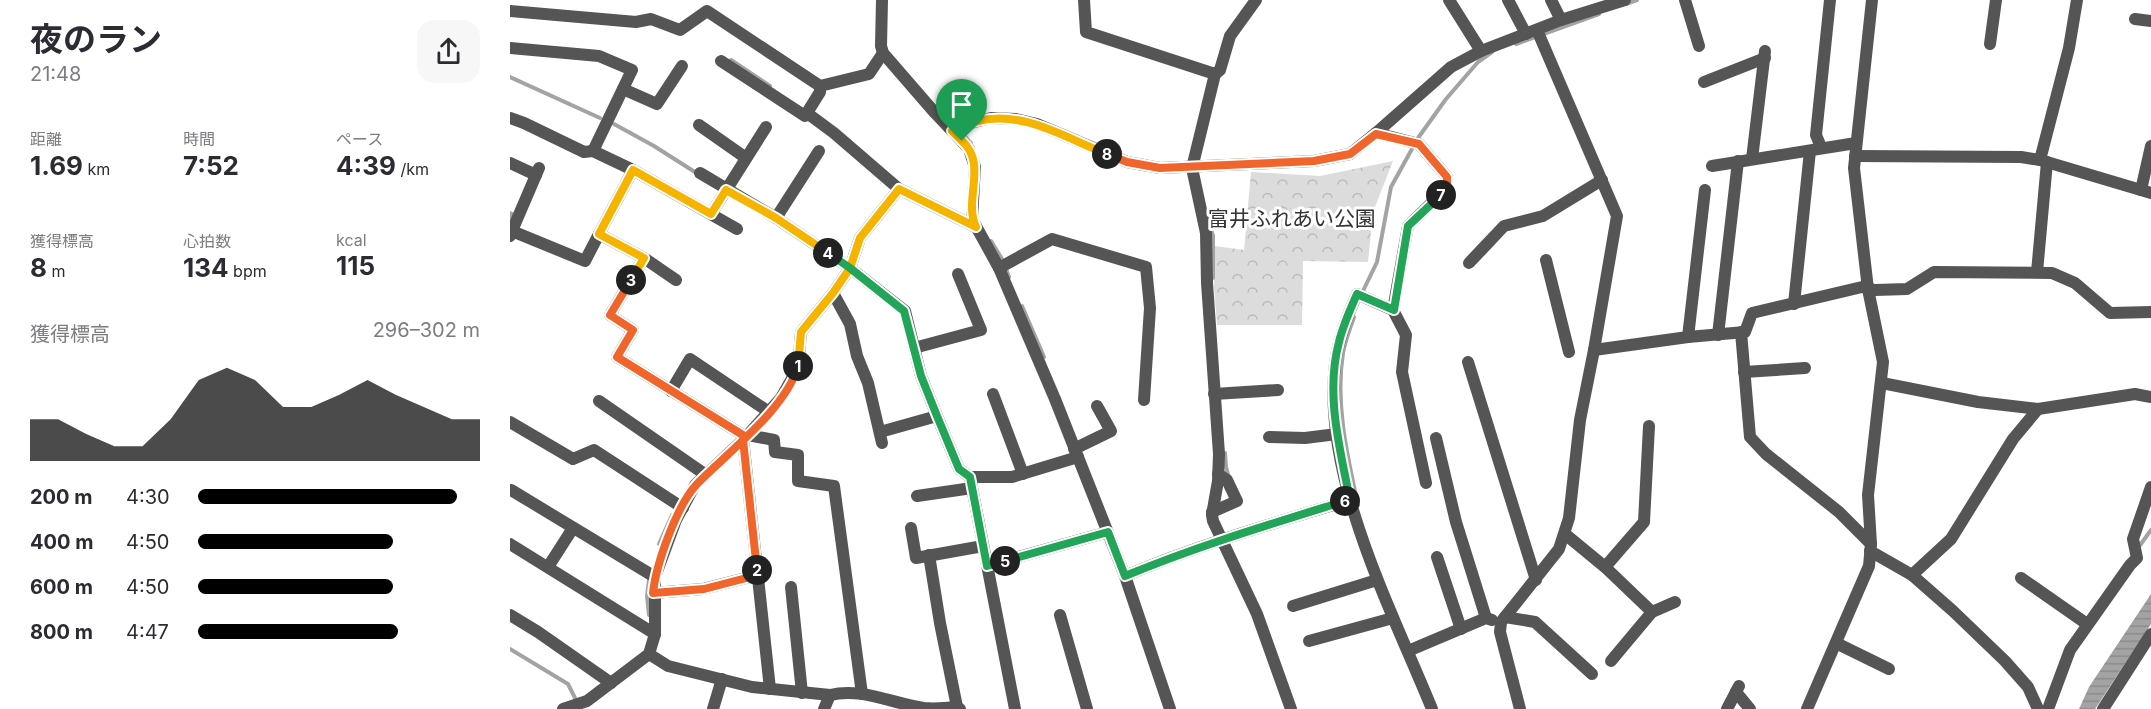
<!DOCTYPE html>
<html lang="ja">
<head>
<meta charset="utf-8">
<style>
  :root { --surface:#fff; --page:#f7f7f7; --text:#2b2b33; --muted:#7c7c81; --accent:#000 }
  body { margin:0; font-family:Inter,"Noto Sans JP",sans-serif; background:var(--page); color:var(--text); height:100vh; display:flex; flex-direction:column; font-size:22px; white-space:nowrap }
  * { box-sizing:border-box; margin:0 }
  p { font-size:20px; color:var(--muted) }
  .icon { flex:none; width:33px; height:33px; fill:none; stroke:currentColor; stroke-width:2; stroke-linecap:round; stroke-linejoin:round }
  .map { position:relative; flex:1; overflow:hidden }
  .sheet { display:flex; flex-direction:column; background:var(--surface); width:510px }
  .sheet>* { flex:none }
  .pin { position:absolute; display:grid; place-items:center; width:51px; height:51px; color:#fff; margin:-62px -26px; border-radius:50% 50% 50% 0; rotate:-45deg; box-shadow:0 0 6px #0007 }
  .pin .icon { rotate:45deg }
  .km { position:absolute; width:30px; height:30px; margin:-15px; border-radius:50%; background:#222; color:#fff; font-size:16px; line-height:30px; text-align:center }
  .round { display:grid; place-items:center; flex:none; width:63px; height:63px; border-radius:18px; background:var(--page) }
  .summary { display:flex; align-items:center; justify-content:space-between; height:102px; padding:0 30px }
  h1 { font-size:33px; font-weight:700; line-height:45px }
  .stats { display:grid; grid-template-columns:repeat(3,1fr); gap:9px; height:102px; padding:6px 30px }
  .stats div { display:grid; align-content:center }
  .stats b { font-size:26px; font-weight:700 }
  .stats small { font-size:16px; font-weight:400 }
  .stats p { font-size:16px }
  .chart { height:168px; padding:12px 30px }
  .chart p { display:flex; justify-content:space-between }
  .chart svg { width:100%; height:108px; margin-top:6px; fill:var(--accent); opacity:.7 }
  ul { padding:0 30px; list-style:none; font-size:20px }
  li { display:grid; grid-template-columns:96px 72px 1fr; align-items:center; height:45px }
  li i { height:15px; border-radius:8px; background:var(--accent) }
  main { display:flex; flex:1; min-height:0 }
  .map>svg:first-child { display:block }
</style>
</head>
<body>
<main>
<section class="sheet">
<div class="summary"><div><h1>夜のラン</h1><p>21:48</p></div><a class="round"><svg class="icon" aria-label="share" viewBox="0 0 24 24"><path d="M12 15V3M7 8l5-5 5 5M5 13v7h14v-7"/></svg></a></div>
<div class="stats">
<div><p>距離</p><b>1.69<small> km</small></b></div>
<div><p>時間</p><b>7:52</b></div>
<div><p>ペース</p><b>4:39<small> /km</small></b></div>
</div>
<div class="stats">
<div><p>獲得標高</p><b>8<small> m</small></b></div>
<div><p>心拍数</p><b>134<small> bpm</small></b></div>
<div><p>kcal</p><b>115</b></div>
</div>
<div class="chart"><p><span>獲得標高</span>296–302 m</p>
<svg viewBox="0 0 160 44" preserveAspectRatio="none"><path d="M0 44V27L10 27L20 33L30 38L40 38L50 27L60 11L70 6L80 11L90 22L100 22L110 17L120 11L130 17L140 22L150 27L160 27V44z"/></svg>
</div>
<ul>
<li><b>200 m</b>4:30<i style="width:92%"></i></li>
<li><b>400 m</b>4:50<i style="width:69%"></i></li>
<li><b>600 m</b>4:50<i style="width:69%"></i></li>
<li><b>800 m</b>4:47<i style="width:71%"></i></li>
</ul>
</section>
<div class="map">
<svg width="1641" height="709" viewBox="0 0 1641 709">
  <defs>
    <pattern id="park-crowns" width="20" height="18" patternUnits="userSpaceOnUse" patternTransform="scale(1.5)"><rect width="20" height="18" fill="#dcdcdc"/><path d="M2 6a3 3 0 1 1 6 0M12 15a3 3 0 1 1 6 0" fill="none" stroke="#bbb"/></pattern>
    <pattern id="water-rules" width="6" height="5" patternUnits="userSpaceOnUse" patternTransform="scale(1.5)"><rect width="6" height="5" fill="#a3a3a3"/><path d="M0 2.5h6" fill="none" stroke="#8b8b8b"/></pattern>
  </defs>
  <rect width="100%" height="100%" fill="#fff"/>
  <polygon fill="url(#park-crowns)" points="883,161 863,212 858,262 793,261 792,325 707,325 704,287 705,246 734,250 741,172 810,176"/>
  <polygon fill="url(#water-rules)" points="1641,594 1641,624 1585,709 1569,709 1579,687"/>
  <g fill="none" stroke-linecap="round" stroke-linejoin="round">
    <g stroke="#a3a3a3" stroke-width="4">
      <polyline points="1116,4 1127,0"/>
      <polyline points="1006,44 1089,14"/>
      <polyline points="221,60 260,86"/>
      <polyline points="0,77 90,118"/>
      <polyline points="104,124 144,146 188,174"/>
      <polyline points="448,129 461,143"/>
      <polyline points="0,213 2,214 0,218"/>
      <polyline points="701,229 703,236 703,278"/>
      <polyline points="481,241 492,259 499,277"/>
      <polyline points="853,291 867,262 881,187 908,138 936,99 968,62 982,52"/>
      <polyline points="512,306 534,357"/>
      <path d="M844,317C840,329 835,341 833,353C825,403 837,455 848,505"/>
      <polyline points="715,453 716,467 719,478"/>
      <polyline points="149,544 162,515"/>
      <polyline points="1628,548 1641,530"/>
      <polyline points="139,580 137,596 139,615"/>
      <polyline points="0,649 58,684 66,700"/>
    </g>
    <g stroke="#555" stroke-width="12">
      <polyline points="372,0 371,46 373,53 425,113 459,149 465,167 462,219 489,268 545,399 615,576 660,709"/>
      <polyline points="574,0 576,32 705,74 682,168 696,233 697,283 709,454 708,481 702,515 703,521 747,614 781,709"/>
      <polyline points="939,0 971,51"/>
      <polyline points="998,0 1016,34"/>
      <polyline points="1041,0 1051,20"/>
      <polyline points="1175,0 1189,46"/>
      <polyline points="0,11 126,22 141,19 170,30 197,11 310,86 359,74 373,53"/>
      <polyline points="1625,19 1641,21"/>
      <polyline points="1480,44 1486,0"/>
      <polyline points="0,48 89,56 122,70 83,151"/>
      <polyline points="211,61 295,116 310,92 310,86"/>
      <polyline points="705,74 710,70 720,36 746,0"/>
      <polyline points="1194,82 1255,58"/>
      <polyline points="113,89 147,104 172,66"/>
      <polyline points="297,113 324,133 389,189"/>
      <polyline points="0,118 14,123 74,152 83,151 123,170 227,229"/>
      <polyline points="189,125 236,158"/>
      <polyline points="442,131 448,126 481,118 506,119 527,124 617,162 650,168 804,161 840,154 866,133 941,67 971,51 1051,20 1115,0"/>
      <polyline points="866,133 909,144 937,177 937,188 898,226 883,310 896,335 892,372 916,483"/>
      <polyline points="1311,147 1306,135 1320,0"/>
      <polyline points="1345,156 1511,157 1530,160 1641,193"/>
      <polyline points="1242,159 1255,51"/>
      <polyline points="1530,160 1559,48 1567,0"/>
      <polyline points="0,163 26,175"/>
      <polyline points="1202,166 1346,143"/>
      <polyline points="190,173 266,218 340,268 395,311 411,376 427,416 449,469 460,477 505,709"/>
      <polyline points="1631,190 1641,146"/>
      <polyline points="201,214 256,127"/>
      <polyline points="266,218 309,151"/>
      <polyline points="2,231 29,168"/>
      <polyline points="89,234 123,170"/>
      <polyline points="0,236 2,231 75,261 89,234 134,258 100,315 123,330 107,357 236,437"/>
      <polyline points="134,258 166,280"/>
      <polyline points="1036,260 1059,352"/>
      <polyline points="959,263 994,226 1033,216 1092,180"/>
      <polyline points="489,268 542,239 636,267 640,308 634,400"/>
      <polyline points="1527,272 1537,162"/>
      <polyline points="323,293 340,324 347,356 358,383 372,443"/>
      <polyline points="1284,304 1300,151"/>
      <path d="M883,310L847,294C837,317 828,339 825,364C812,477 880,606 922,709"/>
      <polyline points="1231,332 1240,437 1256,454 1329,512 1361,544"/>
      <polyline points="1208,335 1228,161"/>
      <polyline points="1178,337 1195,190"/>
      <polyline points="404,348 471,330 448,274"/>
      <polyline points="1084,350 1178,337 1235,332 1242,313 1352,287 1365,290 1397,289 1424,272 1542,273 1565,283 1600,313 1641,312"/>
      <polyline points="958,362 1026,580"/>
      <polyline points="1234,372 1295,368"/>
      <polyline points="1372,383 1468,402 1528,409 1625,394 1641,397"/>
      <polyline points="161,391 180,359 259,412"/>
      <polyline points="483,394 513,474"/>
      <polyline points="704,394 768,390"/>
      <polyline points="89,401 196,475"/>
      <polyline points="0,422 63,459 84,450 173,508"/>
      <polyline points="370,432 427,416"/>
      <polyline points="238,435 264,440 265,452 288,455 288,481 324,486 352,694"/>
      <polyline points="759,437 795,438 827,434"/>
      <polyline points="926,438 946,522 976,618"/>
      <polyline points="233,439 260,689"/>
      <polyline points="564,449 601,431 587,406"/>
      <polyline points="460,477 502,477 568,457"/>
      <polyline points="1,490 145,577"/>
      <polyline points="407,496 462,488"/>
      <polyline points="702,512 727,501 717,480 708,474"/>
      <polyline points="401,528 406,558 473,546"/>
      <polyline points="1055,534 1095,567 1142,612 1165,602"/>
      <polyline points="0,544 145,634"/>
      <polyline points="1360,551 1402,575 1443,611 1495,661 1518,687 1528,709"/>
      <polyline points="419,555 430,623 447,707"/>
      <polyline points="927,557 951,629"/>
      <polyline points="477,566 598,532"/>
      <polyline points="38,567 63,528"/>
      <polyline points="1095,567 1134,522 1139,426"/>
      <polyline points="1402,575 1441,539 1503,439 1528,409"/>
      <path d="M615,576C688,545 764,523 840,500"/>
      <polyline points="1511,578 1577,624"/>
      <polyline points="281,587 292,693"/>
      <polyline points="143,593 193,589 248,575"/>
      <polyline points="783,606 867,580"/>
      <polyline points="0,615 28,632 101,683"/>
      <polyline points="550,615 577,709"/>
      <polyline points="995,617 1025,622 1082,674"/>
      <polyline points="799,641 883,618"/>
      <polyline points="1326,643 1379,669"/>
      <polyline points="898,651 976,618 982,620"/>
      <path d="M139,654L158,666L242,687L320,695C352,687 383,704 414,708C424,709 437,708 447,707L450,709"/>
      <polyline points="1101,661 1142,612"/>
      <polyline points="1226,692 1240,709"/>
      <polyline points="53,709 77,701 139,654 145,634 145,577 166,520 185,485 236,437 271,398 288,368 291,332 323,293 340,268 350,238 389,189 466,227"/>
      <polyline points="203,709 212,679"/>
      <polyline points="314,709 320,695"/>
      <polyline points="1010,709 990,632 991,622 1049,549 1059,518 1070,420 1084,350 1107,216 1027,30"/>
      <polyline points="1217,709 1229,686"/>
      <polyline points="1297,709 1359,566 1361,544 1358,495 1373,362 1358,289 1344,168 1362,0"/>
      <polyline points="1538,709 1560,650 1620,565 1627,558 1623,539 1641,487"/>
      <polyline points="1593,709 1641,634"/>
    </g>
  </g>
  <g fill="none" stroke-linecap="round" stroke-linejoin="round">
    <g stroke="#fff" stroke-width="12">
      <path id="split-1" d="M288,366L291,332L323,293L340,268L350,238L389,189L466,227C453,200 478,164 452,141"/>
    </g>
    <g stroke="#fff" stroke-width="12">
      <path id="split-2" d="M247,570L248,575L194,589L143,593C146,564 167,505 187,484C218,452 276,409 288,366"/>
    </g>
    <g stroke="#fff" stroke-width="12">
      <polyline id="split-3" points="121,280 100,315 123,330 107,357 236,437 233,440 247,570"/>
    </g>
    <g stroke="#fff" stroke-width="12">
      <polyline id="split-4" points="121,280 134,258 89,234 123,170 201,214 216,190 266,218 318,253"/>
    </g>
    <g stroke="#fff" stroke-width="12">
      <polyline id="split-5" points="318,253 340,268 394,311 411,376 427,416 449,469 460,477 477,566 495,561"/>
    </g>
    <g stroke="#fff" stroke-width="12">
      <path id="split-6" d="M495,561L598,532L615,576C687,546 761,524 835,501"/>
    </g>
    <g stroke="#fff" stroke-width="12">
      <path id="split-7" d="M835,501L840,500C830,449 815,394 829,342C833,325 840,310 847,294L884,310L898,226L931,195"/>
    </g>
    <g stroke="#fff" stroke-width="12">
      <polyline id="split-8" points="597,154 617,162 650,168 804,161 840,154 866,134 909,144 937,177 937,188 931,195"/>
    </g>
    <g stroke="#fff" stroke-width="12">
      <path id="split-9" d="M452,141L442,131C449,124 458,123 468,121C514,110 555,138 597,154"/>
    </g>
    <use href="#split-1" stroke="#f5b400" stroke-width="8"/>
    <use href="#split-2" stroke="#f0652b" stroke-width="8"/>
    <use href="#split-3" stroke="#f0652b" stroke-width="8"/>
    <use href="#split-4" stroke="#f5b400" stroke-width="8"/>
    <use href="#split-5" stroke="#22a559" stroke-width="8"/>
    <use href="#split-6" stroke="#22a559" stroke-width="8"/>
    <use href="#split-7" stroke="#22a559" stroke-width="8"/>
    <use href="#split-8" stroke="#f0652b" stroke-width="8"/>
    <use href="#split-9" stroke="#f5b400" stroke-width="8"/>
  </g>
  <g text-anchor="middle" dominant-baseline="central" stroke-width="6" stroke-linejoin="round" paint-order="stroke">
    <g font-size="21" fill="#333" stroke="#fff">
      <text x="782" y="218">富井ふれあい公園</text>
    </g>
  </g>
</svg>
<div class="pin" style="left:452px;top:141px;background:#1e9e55"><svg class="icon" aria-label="arrive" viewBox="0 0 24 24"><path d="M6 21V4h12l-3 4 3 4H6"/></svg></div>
<b class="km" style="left:288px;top:366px">1</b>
<b class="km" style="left:247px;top:570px">2</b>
<b class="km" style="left:121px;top:280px">3</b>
<b class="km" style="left:318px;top:253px">4</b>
<b class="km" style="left:495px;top:561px">5</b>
<b class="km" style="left:835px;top:501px">6</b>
<b class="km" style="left:931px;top:195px">7</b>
<b class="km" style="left:597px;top:154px">8</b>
</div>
</main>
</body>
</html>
